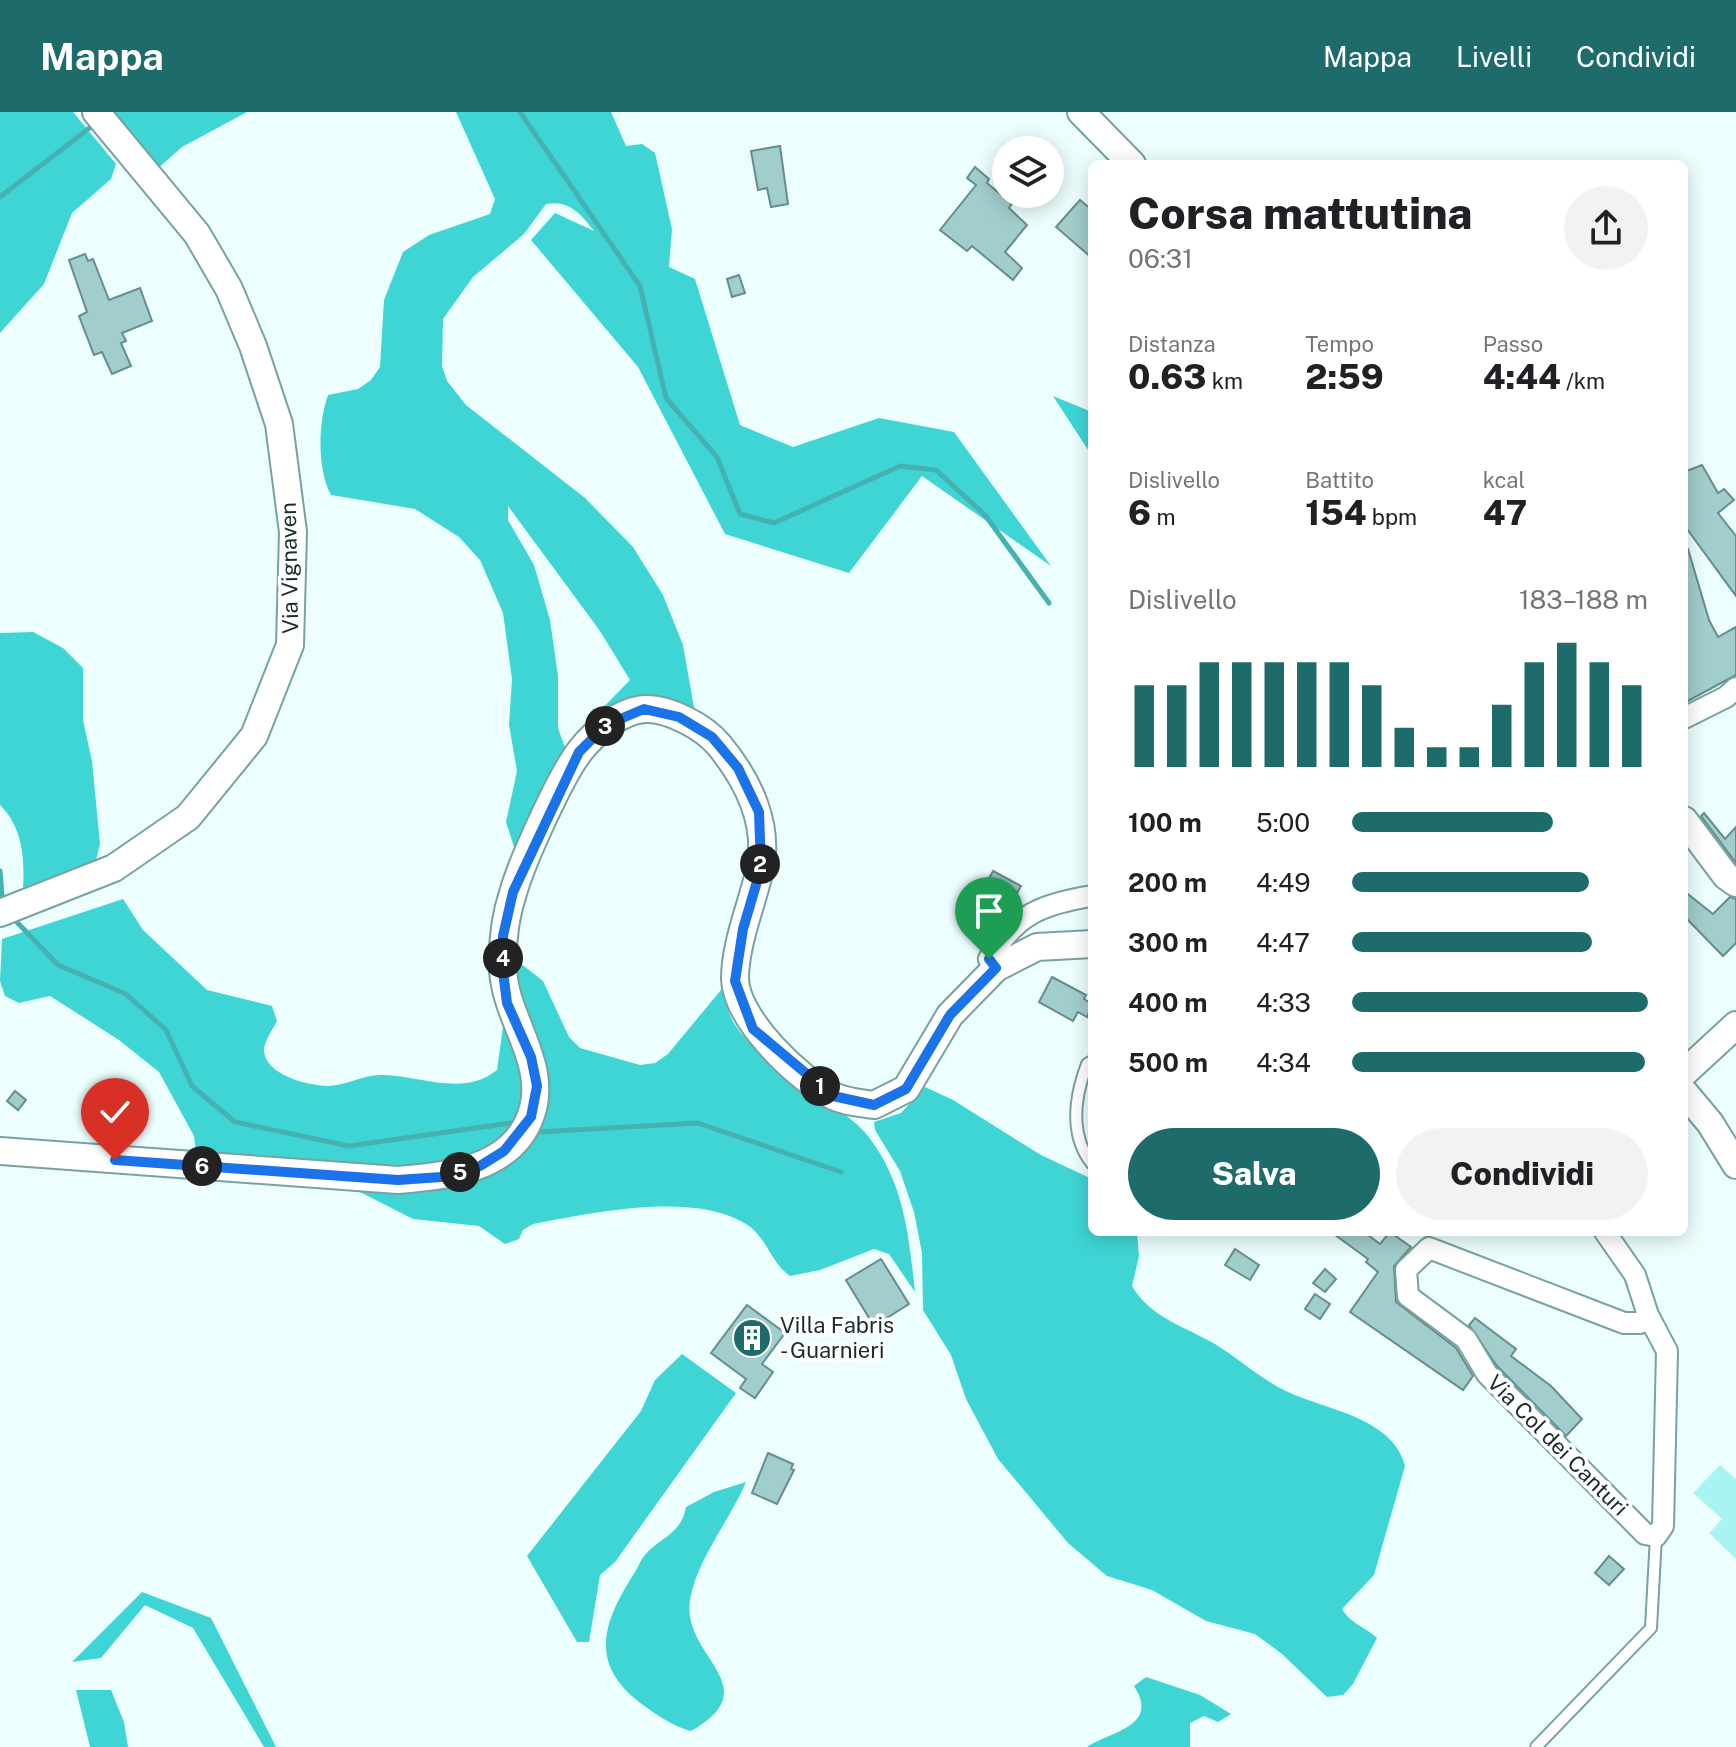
<!DOCTYPE html>
<html lang="it">
<head>
<meta charset="utf-8">
<style>
  :root { --surface:#fff; --page:#f2f2f2; --text:#202124; --muted:#757577; --accent:#1e6b6b }
  body { margin:0; font-family:"Public Sans",sans-serif; background:var(--page); color:var(--text); height:100vh; display:flex; flex-direction:column; font-size:30px; white-space:nowrap }
  * { box-sizing:border-box; margin:0 }
  p { font-size:26px; color:var(--muted) }
  .icon { flex:none; width:44px; height:44px; fill:none; stroke:currentColor; stroke-width:2; stroke-linecap:round; stroke-linejoin:round }
  .map { position:relative; flex:1; overflow:hidden }
  .sheet { position:absolute; left:1088px; top:48px; width:600px; height:1076px; display:flex; flex-direction:column; background:var(--surface); border-radius:12px; box-shadow:0 4px 20px #0003 }
  .sheet>* { flex:none }
  .tools { position:absolute; left:992px; top:24px; display:grid; gap:16px }
  .tools a { display:grid; place-items:center; width:72px; height:72px; border-radius:50%; background:var(--surface); box-shadow:0 4px 20px #0003; font-size:40px }
  .pin { position:absolute; display:grid; place-items:center; width:68px; height:68px; color:#fff; margin:-82px -34px; border-radius:50% 50% 50% 0; rotate:-45deg; box-shadow:0 0 8px #0007 }
  .pin .icon { rotate:45deg }
  .km { position:absolute; width:40px; height:40px; margin:-20px; border-radius:50%; background:#222; color:#fff; font-size:22px; line-height:40px; text-align:center }
  .round { display:grid; place-items:center; flex:none; width:84px; height:84px; border-radius:42px; background:var(--page) }
  .headline { display:flex; align-items:center; justify-content:space-between; height:136px; padding:0 40px }
  h1 { font-size:44px; font-weight:800; line-height:60px }
  .metrics { display:grid; grid-template-columns:repeat(3,1fr); gap:12px; height:136px; padding:8px 40px }
  .metrics div { display:grid; align-content:center }
  .metrics b { font-size:34px; font-weight:800 }
  .metrics small { font-size:22px; font-weight:400 }
  .metrics p { font-size:22px }
  .chart { height:224px; padding:16px 40px }
  .chart p { display:flex; justify-content:space-between }
  .chart svg { width:100%; height:144px; margin-top:8px; stroke:var(--accent); stroke-width:6 }
  .cta { display:flex; gap:16px; margin-top:auto; padding:16px 40px }
  .cta a { flex:1; height:92px; border-radius:48px; background:var(--accent); color:#fff; font-size:32px; font-weight:800; line-height:92px; text-align:center }
  .cta a+a { background:var(--page); color:var(--text) }
  ul { padding:0 40px; list-style:none; font-size:26px }
  li { display:grid; grid-template-columns:128px 96px 1fr; align-items:center; height:60px }
  li i { height:20px; border-radius:10px; background:var(--accent) }
  header { display:flex; align-items:center; gap:48px; box-sizing:border-box; height:112px; padding:0 40px; background:var(--accent); color:#fff }
  header strong { font-size:38px }
  nav { display:flex; gap:44px; margin-inline-start:auto; font-size:28px }
  .map>svg:first-child { display:block }
</style>
</head>
<body>
<header>
<strong>Mappa</strong>
<nav><a>Mappa</a><a>Livelli</a><a>Condividi</a></nav>
</header>
<div class="map">
<svg width="1736" height="1635" viewBox="0 0 1736 1635">
  <rect width="100%" height="100%" fill="#edfefe"/>
  <polygon fill="#a8f4f3" points="1720,1353 1736,1367 1736,1447 1709,1421 1722,1407 1693,1381"/>
  <g fill="#3fd5d5">
    <polygon points="0,0 73,0 116,52 111,67 72,101 44,172 0,221"/>
    <polygon points="106,0 247,0 182,35 156,58"/>
    <path d="M456,0H611L626,34L642,32L655,41L672,117L669,155L695,167L740,313L793,335L879,306L954,320L1051,454L922,364L849,461L725,422L638,255L531,128L555,101L594,119C580,101 569,88 546,92L524,122L473,165L443,207L442,254L447,269L466,293L585,386L633,435L663,483L683,533L698,618L662,601L589,630L583,616L630,568L600,519L508,394V408L534,453L550,508L558,564V616L572,655L520,754L506,710L517,659L509,613L512,567L503,501L480,448L459,425L415,397L331,383C317,357 318,311 328,283L358,277L371,268L380,255L384,188L403,140L429,123L490,102L495,87Z"/>
    <polygon points="1053,284 1092,300 1092,344"/>
    <path d="M33,520L63,536L83,556V608L92,649L100,732L92,765L22,789C25,755 26,719 0,693V521Z"/>
    <path d="M123,787L143,818L207,878L272,894L277,909C273,917 265,928 264,937C263,963 309,974 329,974C347,973 365,962 383,963C421,964 464,985 497,958L503,915C548,985 517,1044 437,1058C414,1062 386,1056 363,1056C304,1054 244,1052 185,1050L196,1040L194,1024L159,960L119,928L50,884L19,891L5,884L0,869L2,827Z"/>
    <path d="M515,847L543,869L569,925L580,936L640,953L655,951L668,942L730,867C729,877 726,887 728,897C739,944 840,988 868,1024C904,1070 909,1124 915,1180L889,1142L874,1137L820,1158L790,1164C770,1150 767,1125 746,1112C692,1079 592,1101 533,1112L523,1118L519,1127L505,1132L479,1114L413,1107L352,1076C412,1073 492,1084 530,1029L512,863Z"/>
    <path d="M925,975L953,988L1041,1043L1092,1067V1120H1137L1139,1144L1132,1174C1151,1206 1184,1214 1215,1232C1239,1247 1261,1267 1286,1279C1325,1298 1393,1305 1405,1354L1374,1463L1342,1497C1351,1512 1364,1514 1377,1526L1353,1572L1343,1583L1327,1585L1282,1542L1255,1522L1206,1509L1152,1478L1107,1464L1068,1431L998,1347L966,1287L951,1243L923,1198L922,1141L914,1100L900,1059L875,1018L874,1010L901,1001Z"/>
    <polygon points="682,1242 736,1281 615,1450 600,1463 589,1530 577,1530 527,1444 641,1299 655,1268"/>
    <path d="M746,1370C730,1408 697,1447 690,1488C681,1545 770,1574 691,1619C673,1614 658,1604 643,1593C587,1552 603,1510 635,1460C638,1456 640,1449 644,1444C660,1425 681,1423 686,1395L714,1380Z"/>
    <polygon points="142,1480 211,1506 276,1635 264,1635 193,1516 145,1493 101,1546 72,1550"/>
    <path d="M1146,1565L1200,1583L1231,1602L1218,1610L1204,1604L1190,1611V1635H1087C1112,1619 1160,1614 1134,1574Z"/>
    <polygon points="76,1578 111,1578 124,1610 128,1635 90,1635"/>
  </g>
  <g fill="none" stroke-linecap="round" stroke-linejoin="round">
    <g stroke="#46b1b1" stroke-width="5">
      <polyline points="520,0 640,174 666,286 717,345 740,402 774,411 900,354 936,358 985,403 1049,491"/>
      <polyline points="0,85 96,11"/>
      <polyline points="0,759 2,783"/>
      <polyline points="14,807 58,853 126,882 166,918 192,974 235,1010 349,1034 511,1011"/>
      <polyline points="538,1020 698,1011 841,1060"/>
    </g>
  </g>
  <g fill="#a1cdcc" stroke="#648e8d" stroke-width="2">
    <polygon points="780,34 788,92 771,95 767,76 758,78 751,39"/>
    <polygon points="975,55 989,67 987,71 1012,92 1009,96 1027,113 1005,140 1022,156 1013,168 972,134 967,139 940,118 976,73 967,66"/>
    <polygon points="1080,88 1092,98 1092,146 1056,115"/>
    <polygon points="85,142 88,149 93,147 109,188 140,176 152,209 122,221 126,229 121,231 131,254 112,262 102,240 94,243 79,204 87,200 69,148"/>
    <polygon points="739,163 745,181 732,185 727,167"/>
    <polygon points="1702,353 1718,381 1724,377 1734,388 1718,401 1736,424 1736,484 1684,413 1684,360"/>
    <polygon points="1688,437 1709,508 1718,525 1736,515 1736,563 1684,591 1684,438"/>
    <polygon points="1704,701 1725,727 1736,715 1736,751 1701,704"/>
    <polygon points="993,759 1021,774 1005,803 977,788"/>
    <polygon points="1684,779 1713,802 1730,785 1736,787 1736,831 1723,844 1684,804"/>
    <polygon points="1052,865 1086,883 1084,887 1092,892 1087,905 1078,900 1073,909 1039,890"/>
    <polygon points="15,979 26,988 18,998 7,989"/>
    <polygon points="1331,1120 1364,1120 1380,1132 1390,1120 1411,1135 1394,1154 1396,1190 1456,1236 1473,1264 1463,1278 1350,1200 1378,1160 1366,1150 1368,1147"/>
    <polygon points="1235,1137 1259,1153 1250,1168 1225,1153"/>
    <polygon points="881,1147 909,1192 874,1214 846,1168"/>
    <polygon points="1325,1157 1336,1167 1325,1180 1313,1171"/>
    <polygon points="1315,1182 1330,1192 1320,1207 1305,1197"/>
    <polygon points="747,1193 785,1221 762,1252 773,1260 755,1286 740,1276 746,1267 711,1241"/>
    <polygon points="1475,1206 1516,1237 1511,1244 1551,1274 1582,1307 1566,1324 1497,1254 1469,1213"/>
    <polygon points="768,1341 793,1352 791,1357 794,1358 777,1392 752,1381"/>
    <polygon points="1609,1444 1624,1457 1609,1473 1595,1461"/>
  </g>
  <g fill="none" stroke-linecap="round" stroke-linejoin="round">
    <g stroke="#78a2a2" stroke-width="14">
      <g id="lane">
        <path d="M1092,949L1087,952C1075,984 1069,1023 1092,1052"/>
        <polyline points="1536,1635 1651,1516 1656,1424"/>
      </g>
    </g>
    <g stroke="#78a2a2" stroke-width="24">
      <g id="street">
        <polyline points="1684,606 1726,585 1736,576"/>
        <path d="M996,856L989,847C1016,802 1042,792 1092,784"/>
        <polyline points="1605,1120 1635,1163 1648,1203 1667,1239 1663,1414 1656,1424 1645,1422 1487,1262 1466,1227 1408,1184 1406,1158 1429,1136 1624,1211 1640,1211 1648,1203"/>
      </g>
    </g>
    <g stroke="#78a2a2" stroke-width="30">
      <g id="secondary">
        <polyline points="1081,0 1132,52"/>
        <polyline points="1684,708 1726,764 1736,771"/>
        <polyline points="0,801 114,756 188,705 254,624 290,533 293,420 279,312 253,234 229,177 197,122 96,0"/>
        <polyline points="1684,961 1736,913"/>
        <polyline points="1684,980 1710,1011 1736,1053"/>
        <path d="M0,1039L398,1068C446,1064 512,1058 531,1003C549,952 506,909 503,858C502,833 505,805 513,781C522,749 561,663 580,639C594,621 621,598 645,597C669,596 704,615 719,633C748,668 771,714 759,761C751,795 735,832 735,867C736,907 799,968 833,984C845,990 861,991 874,993L906,977L950,903L996,856L1037,835L1092,832"/>
      </g>
    </g>
    <use href="#lane" stroke="#fff" stroke-width="10"/>
    <use href="#street" stroke="#fff" stroke-width="20"/>
    <use href="#secondary" stroke="#fff" stroke-width="26"/>
  </g>
  <g fill="none" stroke-linecap="round" stroke-linejoin="round">
    <g stroke="#fff" stroke-width="16">
      <polyline id="route" points="115,1048 398,1068 441,1065 480,1054 504,1039 531,1005 537,974 531,945 507,891 503,860 503,824 513,780 579,640 606,613 644,597 679,605 712,625 738,656 759,700 761,756 743,817 735,869 753,917 833,984 874,993 906,977 950,903 996,856 989,847"/>
    </g>
    <use href="#route" stroke="#1a73e8" stroke-width="10"/>
  </g>
  <defs>
    <g id="building-disc" transform="scale(2)"><circle r="9.5" fill="#1e6b6b" stroke="#fff"/><path d="M-4-6H4V6H1V3H-1V6H-4ZM-2.5-4.3h1.7v1.8h-1.7ZM.8-4.3h1.7v1.8H.8ZM-2.5-1h1.7V.8h-1.7ZM.8-1h1.7V.8H.8Z" fill="#fff"/></g>
  </defs>
  <g fill-rule="evenodd">
    <use href="#building-disc" x="752" y="1226"/>
  </g>
  <g text-anchor="middle" dominant-baseline="central" stroke-width="7" stroke-linejoin="round" paint-order="stroke">
    <g font-size="22" fill="#192b2b" stroke="#fff">
      <text transform="translate(289 456) rotate(-91)">Via Vignaven</text>
      <text transform="translate(1558 1333) rotate(45)">Via Col dei Canturi</text>
    </g>
    <g font-size="22" fill="#192b2b" stroke="#fff" text-anchor="start">
      <text x="780" y="1213">Villa Fabris<tspan x="780" dy="25">- Guarnieri</tspan></text>
    </g>
  </g>
</svg>
<div class="tools">
<a><svg class="icon" aria-label="layers" viewBox="0 0 24 24"><path d="M12 4l9 5-9 5-9-5zM3 14l9 5 9-5"/></svg></a>
</div>
<div class="pin" style="left:989px;top:847px;background:#1e9e55"><svg class="icon" aria-label="arrive" viewBox="0 0 24 24"><path d="M6 21V4h12l-3 4 3 4H6"/></svg></div>
<div class="pin" style="left:115px;top:1048px;background:#d93025"><svg class="icon" aria-label="check" viewBox="0 0 24 24"><path d="M5 12l5 5 9-10"/></svg></div>
<b class="km" style="left:820px;top:974px">1</b>
<b class="km" style="left:760px;top:752px">2</b>
<b class="km" style="left:605px;top:614px">3</b>
<b class="km" style="left:503px;top:846px">4</b>
<b class="km" style="left:460px;top:1060px">5</b>
<b class="km" style="left:202px;top:1054px">6</b>
<section class="sheet">
<div class="headline"><div><h1>Corsa mattutina</h1><p>06:31</p></div><a class="round"><svg class="icon" aria-label="share" viewBox="0 0 24 24"><path d="M12 15V3M7 8l5-5 5 5M5 13v7h14v-7"/></svg></a></div>
<div class="metrics">
<div><p>Distanza</p><b>0.63<small> km</small></b></div>
<div><p>Tempo</p><b>2:59</b></div>
<div><p>Passo</p><b>4:44<small> /km</small></b></div>
</div>
<div class="metrics">
<div><p>Dislivello</p><b>6<small> m</small></b></div>
<div><p>Battito</p><b>154<small> bpm</small></b></div>
<div><p>kcal</p><b>47</b></div>
</div>
<div class="chart"><p><span>Dislivello</span>183–188 m</p>
<svg viewBox="0 0 160 44" preserveAspectRatio="none"><path d="M5 44V19M15 44V19M25 44V12M35 44V12M45 44V12M55 44V12M65 44V12M75 44V19M85 44V32M95 44V38M105 44V38M115 44V25M125 44V12M135 44V6M145 44V12M155 44V19"/></svg>
</div>
<ul>
<li><b>100 m</b>5:00<i style="width:68%"></i></li>
<li><b>200 m</b>4:49<i style="width:80%"></i></li>
<li><b>300 m</b>4:47<i style="width:81%"></i></li>
<li><b>400 m</b>4:33<i style="width:100%"></i></li>
<li><b>500 m</b>4:34<i style="width:99%"></i></li>
</ul>
<div class="cta"><a>Salva</a><a>Condividi</a></div>
</section>
</div>
</body>
</html>
